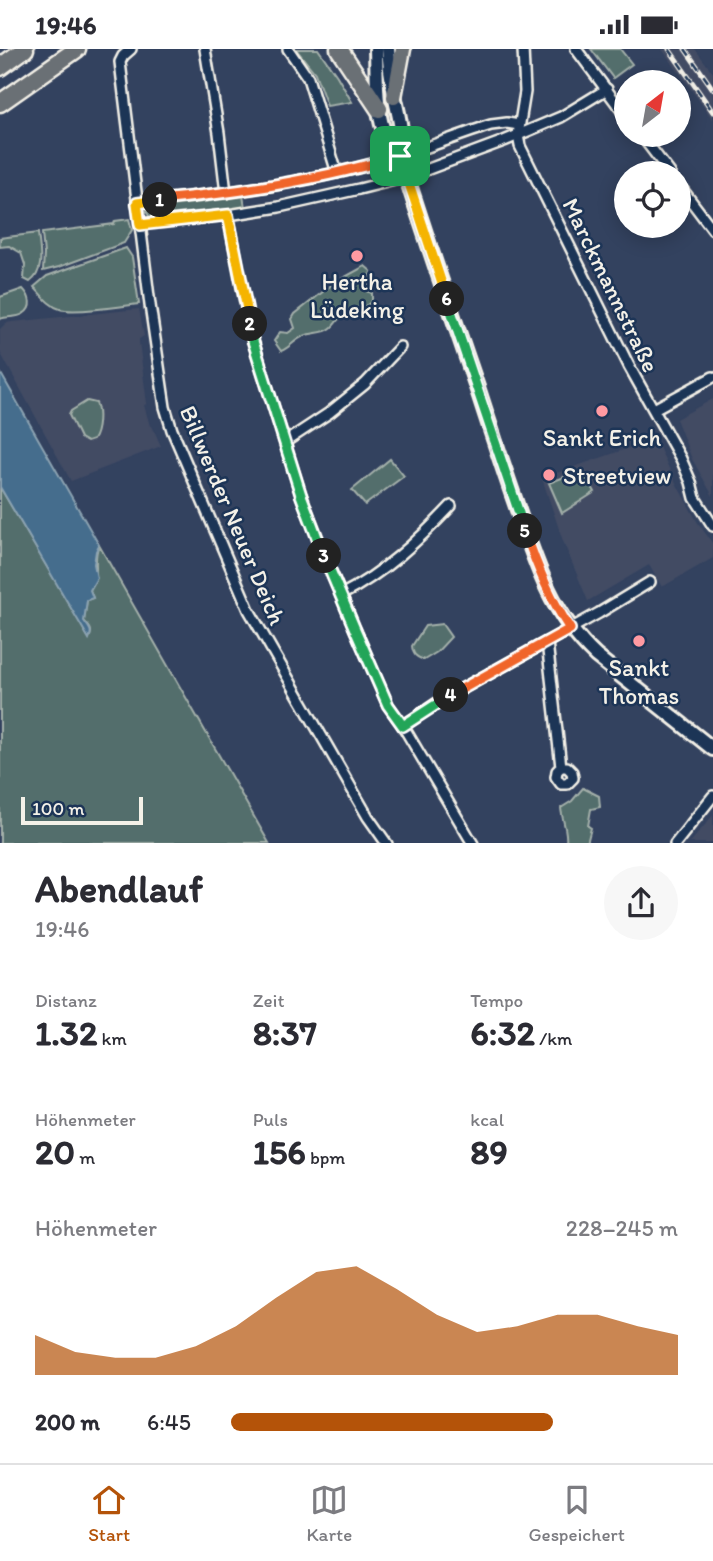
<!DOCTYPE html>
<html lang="de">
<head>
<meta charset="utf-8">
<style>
  :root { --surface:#fff; --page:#f7f7f7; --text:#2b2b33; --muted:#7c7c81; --line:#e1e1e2; --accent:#b45309 }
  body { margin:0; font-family:Itim,sans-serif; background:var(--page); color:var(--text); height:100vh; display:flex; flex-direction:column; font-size:26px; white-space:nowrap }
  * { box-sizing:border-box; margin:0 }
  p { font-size:23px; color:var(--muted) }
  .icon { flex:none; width:38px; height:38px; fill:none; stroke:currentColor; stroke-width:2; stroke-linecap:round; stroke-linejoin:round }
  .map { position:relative; height:794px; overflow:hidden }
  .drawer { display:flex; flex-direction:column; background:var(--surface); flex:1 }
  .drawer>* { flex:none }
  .needle { width:46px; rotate:31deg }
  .tools { position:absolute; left:614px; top:21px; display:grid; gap:14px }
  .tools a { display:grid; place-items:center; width:77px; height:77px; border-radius:50%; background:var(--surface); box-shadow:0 4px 18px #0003; font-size:35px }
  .scale { position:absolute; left:21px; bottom:18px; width:122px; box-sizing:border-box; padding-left:7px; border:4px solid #f4f1e8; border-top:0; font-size:19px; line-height:24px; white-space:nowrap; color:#f4f1e8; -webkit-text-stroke:5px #1d3557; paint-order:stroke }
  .pin { position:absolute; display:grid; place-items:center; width:60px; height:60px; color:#fff; margin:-30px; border-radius:14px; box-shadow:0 4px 10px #0006 }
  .km { position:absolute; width:35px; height:35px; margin:-18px; border-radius:50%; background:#222; color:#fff; font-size:19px; line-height:35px; text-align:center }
  .round { display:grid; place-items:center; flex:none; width:74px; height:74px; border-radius:37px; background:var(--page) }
  .headline { display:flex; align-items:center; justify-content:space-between; height:119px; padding:0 35px }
  h1 { font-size:38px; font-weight:700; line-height:52px }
  .stats { display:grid; grid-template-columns:repeat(3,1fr); gap:10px; height:119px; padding:7px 35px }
  .stats div { display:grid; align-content:center }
  .stats b { font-size:35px; font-weight:700 }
  .stats small { font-size:19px; font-weight:400 }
  .stats p { font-size:19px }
  .chart { height:196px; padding:14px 35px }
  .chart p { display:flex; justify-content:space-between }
  .chart svg { width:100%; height:126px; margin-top:7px; fill:var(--accent); opacity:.7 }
  ul { padding:0 35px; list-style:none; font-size:23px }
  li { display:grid; grid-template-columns:112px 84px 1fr; align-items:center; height:52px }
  li i { height:18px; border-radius:9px; background:var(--accent) }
  .status { display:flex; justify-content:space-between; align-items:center; height:49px; padding:0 35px; background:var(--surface); direction:ltr }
  .status svg { height:19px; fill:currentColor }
  .tabs { display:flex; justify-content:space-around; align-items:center; height:98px; border-top:2px solid var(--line); background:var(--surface); font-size:19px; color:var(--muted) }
  .tabs a { display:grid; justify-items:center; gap:4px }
  .tabs .selected { color:var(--accent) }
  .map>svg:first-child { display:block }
</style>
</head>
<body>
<div class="status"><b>19:46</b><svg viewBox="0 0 49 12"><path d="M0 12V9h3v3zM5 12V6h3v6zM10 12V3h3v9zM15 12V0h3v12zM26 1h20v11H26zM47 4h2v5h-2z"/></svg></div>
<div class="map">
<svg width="713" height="795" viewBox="0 0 713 795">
  <rect width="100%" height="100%" fill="#33425f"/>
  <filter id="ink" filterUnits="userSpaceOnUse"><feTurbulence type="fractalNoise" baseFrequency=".0143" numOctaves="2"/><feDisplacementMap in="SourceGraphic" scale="14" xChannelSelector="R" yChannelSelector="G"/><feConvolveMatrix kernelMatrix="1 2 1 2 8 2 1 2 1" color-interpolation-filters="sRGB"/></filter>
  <g filter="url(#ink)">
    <g fill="#424b64">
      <polygon points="662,0 695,0 713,24 713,71"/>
      <polygon points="139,260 144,287 139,290 139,293 147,355 144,356 150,377 152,377 161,397 71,432 0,303 0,280 6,274 12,273"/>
      <polygon points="713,350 713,447 692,410 676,370"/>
      <polygon points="655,390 677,436 698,474 713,495 713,509 662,538 649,516 588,552 563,492 542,429"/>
      <polygon points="713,766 713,794 690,794"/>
    </g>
    <g fill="#536e6c" stroke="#a4b0aa" stroke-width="2">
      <polygon points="296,0 318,0 337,27 352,53 327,57 315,24"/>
      <polygon points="591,0 620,0 632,15 613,29"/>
      <polygon points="243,146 245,159 152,169 149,167 146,162 152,156"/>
      <polygon points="129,170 132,181 124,194 59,218 43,222 44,205 42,184 114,175 115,172"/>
      <path d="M38,184C40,202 45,222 30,233L24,230L25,216L21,204L9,197L0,198V189Z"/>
      <path d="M126,199L132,208L139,255C122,257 74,265 60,260C49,257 42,246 34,238L47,227Z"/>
      <path d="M365,217L371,222L366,242L372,244V252C361,263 356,256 347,262C340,266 337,274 331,279C324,285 313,283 304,287C294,291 291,298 281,302L274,292L280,283L288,284L295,279L292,270L295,265L334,234Z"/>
      <path d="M23,240C30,247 34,259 23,265C17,269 7,267 0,270V248Z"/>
      <path d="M87,352L96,354C100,363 99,382 93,391L87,393L80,389L69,366L71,362Z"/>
      <polygon points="390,410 404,427 365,456 352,441"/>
      <polygon points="582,421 595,443 562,464 549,434"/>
      <path d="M0,438L89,589C94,581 89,578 84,572L87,551L93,549L90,541C91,539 95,533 95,531C98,519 93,508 99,496L269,794H0Z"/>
      <path d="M442,575L451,588L437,603L424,611C416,608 413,606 412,597L425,577Z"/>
      <path d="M583,739L599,747L600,758L591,760L588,777L591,779L587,794H566C568,783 562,771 561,759L572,752Z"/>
    </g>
    <path fill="#456d8d" stroke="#8ba2b1" stroke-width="2" d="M0,323L99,496L96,502L94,515L97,529L90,541L93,549L87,551L84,572C89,579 93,581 89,590L0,438Z"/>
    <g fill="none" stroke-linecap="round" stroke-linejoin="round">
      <g stroke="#f4f1e8" stroke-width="14">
        <g id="street">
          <polyline points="131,0 123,7 120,13 150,256 165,358 172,381 249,561 368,768 387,795"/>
          <polyline points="205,0 219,84 226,144"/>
          <polyline points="288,0 308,29 337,124"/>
          <polyline points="523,0 525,43 518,86 520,97 629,317 681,410 691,433 695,449 713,477"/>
          <polyline points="576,0 626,67"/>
          <polyline points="641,86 670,124"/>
          <polyline points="679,136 713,181"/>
          <path d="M137,154C215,146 293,136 369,116C410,106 450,89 491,76L507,74L519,76"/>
          <polyline points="228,166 252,289 301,446 325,508 354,578 388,656 403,677 473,795"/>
          <polyline points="140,175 228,166 279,158 359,140 407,128 504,92 561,68 607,40"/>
          <polyline points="654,360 713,328"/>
          <polyline points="285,393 329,364 365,335 400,298"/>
          <path d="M341,546C384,524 418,492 451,457"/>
          <polyline points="547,593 561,718 557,722 556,728 561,735 567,735 573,729 572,723 567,718 561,718"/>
          <polyline points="403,677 440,652 599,564 650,533"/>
          <polyline points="675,795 713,747"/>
        </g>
      </g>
      <g stroke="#f4f1e8" stroke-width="18">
        <g id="secondary">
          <path d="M376,0C377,26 375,66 387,89C390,96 395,101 400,107C425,187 452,265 479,344C491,381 503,418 516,455C535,512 551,565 596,607L713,700"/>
          <path d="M388,0C389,15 391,30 394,45C398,67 405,85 400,107"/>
        </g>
      </g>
      <g stroke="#f4f1e8" stroke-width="19">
        <polyline id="primary" points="394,48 403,0"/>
      </g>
      <g stroke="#f4f1e8" stroke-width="21">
        <g id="highway">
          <polyline points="339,0 379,60"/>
          <polyline points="0,18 25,0"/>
          <polyline points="0,54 77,0"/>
        </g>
      </g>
      <use href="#street" stroke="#1d3557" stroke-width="9"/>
      <use href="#secondary" stroke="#1d3557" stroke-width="12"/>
      <use href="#primary" stroke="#6b6f75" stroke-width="14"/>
      <use href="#highway" stroke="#6b6f75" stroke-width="16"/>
      <g stroke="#f4f1e8" stroke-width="5">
        <g id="rail">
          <polyline points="669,0 713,63"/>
          <polyline points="685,0 713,40"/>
        </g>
      </g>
      <use href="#rail" stroke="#1d3557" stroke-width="2.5" stroke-dasharray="8" stroke-linecap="butt"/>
    </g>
  </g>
  <g fill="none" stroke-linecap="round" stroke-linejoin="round" filter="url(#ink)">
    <g stroke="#fff" stroke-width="14">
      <path id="split-1" d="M160,151C242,143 322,131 400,107"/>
    </g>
    <g stroke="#fff" stroke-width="14">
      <polyline id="split-2" points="160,151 137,154 140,176 228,166 250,275"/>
    </g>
    <g stroke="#fff" stroke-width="14">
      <polyline id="split-3" points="250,275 252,289 301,446 324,507"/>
    </g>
    <g stroke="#fff" stroke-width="14">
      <polyline id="split-4" points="324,507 354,578 388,656 403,677 451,646"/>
    </g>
    <g stroke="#fff" stroke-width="14">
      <path id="split-5" d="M451,646L570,580C550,549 536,516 525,482"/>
    </g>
    <g stroke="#fff" stroke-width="14">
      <polyline id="split-6" points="447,250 525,482"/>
    </g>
    <g stroke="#fff" stroke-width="14">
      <polyline id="split-7" points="400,107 447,250"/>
    </g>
    <use href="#split-1" stroke="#f0652b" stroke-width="9"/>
    <use href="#split-2" stroke="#f5b400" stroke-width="9"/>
    <use href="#split-3" stroke="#22a559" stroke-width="9"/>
    <use href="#split-4" stroke="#22a559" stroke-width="9"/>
    <use href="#split-5" stroke="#f0652b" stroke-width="9"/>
    <use href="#split-6" stroke="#22a559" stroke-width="9"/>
    <use href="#split-7" stroke="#f5b400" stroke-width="9"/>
  </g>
  <g fill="#ff9aa2" stroke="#1d3557" stroke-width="2.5">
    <circle cx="357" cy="207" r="7"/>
    <circle cx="602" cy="362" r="7"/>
    <circle cx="549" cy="426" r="7"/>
    <circle cx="639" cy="592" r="7"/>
  </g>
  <g text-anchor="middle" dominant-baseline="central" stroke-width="5" stroke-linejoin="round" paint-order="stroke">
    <g font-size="24" fill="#f4f1e8" stroke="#1d3557">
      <text x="357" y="232">Hertha<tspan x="357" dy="28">Lüdeking</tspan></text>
      <text x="602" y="388">Sankt Erich</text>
      <text x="563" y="426" text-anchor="start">Streetview</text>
      <text x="639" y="618">Sankt<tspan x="639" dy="28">Thomas</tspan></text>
    </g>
    <g font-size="24" fill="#f4f1e8" stroke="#1d3557">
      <text transform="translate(611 236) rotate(64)">Marckmannstraße</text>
      <text transform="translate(233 466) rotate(67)">Billwerder Neuer Deich</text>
    </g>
  </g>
</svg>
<div class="tools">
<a><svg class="needle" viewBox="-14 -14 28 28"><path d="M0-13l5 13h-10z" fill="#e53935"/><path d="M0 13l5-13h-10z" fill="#7c7c81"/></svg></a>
<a><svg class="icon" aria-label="locate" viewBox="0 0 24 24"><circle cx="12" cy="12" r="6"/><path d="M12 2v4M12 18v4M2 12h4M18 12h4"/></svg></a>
</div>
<div class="scale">100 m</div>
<div class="pin" style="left:400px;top:107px;background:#1e9e55"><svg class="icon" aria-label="arrive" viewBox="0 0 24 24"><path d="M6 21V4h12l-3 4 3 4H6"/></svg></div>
<b class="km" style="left:160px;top:151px">1</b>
<b class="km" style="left:250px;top:275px">2</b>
<b class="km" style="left:324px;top:507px">3</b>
<b class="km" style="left:451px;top:646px">4</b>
<b class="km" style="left:525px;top:482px">5</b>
<b class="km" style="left:447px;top:250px">6</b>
</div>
<section class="drawer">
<div class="headline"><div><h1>Abendlauf</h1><p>19:46</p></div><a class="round"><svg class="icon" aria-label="share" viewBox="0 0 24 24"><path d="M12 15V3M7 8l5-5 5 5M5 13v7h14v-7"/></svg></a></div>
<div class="stats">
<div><p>Distanz</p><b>1.32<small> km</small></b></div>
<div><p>Zeit</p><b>8:37</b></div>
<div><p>Tempo</p><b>6:32<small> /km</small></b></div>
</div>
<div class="stats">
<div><p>Höhenmeter</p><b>20<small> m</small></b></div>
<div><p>Puls</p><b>156<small> bpm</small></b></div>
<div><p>kcal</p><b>89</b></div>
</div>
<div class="chart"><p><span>Höhenmeter</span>228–245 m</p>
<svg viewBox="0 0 160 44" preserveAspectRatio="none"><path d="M0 44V30L10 36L20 38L30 38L40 34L50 27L60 17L70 8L80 6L90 14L100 23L110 29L120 27L130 23L140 23L150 27L160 30V44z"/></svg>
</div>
<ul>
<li><b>200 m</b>6:45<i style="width:72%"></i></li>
</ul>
</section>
<nav class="tabs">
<a class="selected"><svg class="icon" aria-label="home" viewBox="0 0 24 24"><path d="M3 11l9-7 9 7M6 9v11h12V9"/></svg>Start</a>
<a><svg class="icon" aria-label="map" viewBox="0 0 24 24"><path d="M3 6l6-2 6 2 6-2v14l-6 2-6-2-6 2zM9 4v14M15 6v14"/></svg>Karte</a>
<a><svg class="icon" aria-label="saved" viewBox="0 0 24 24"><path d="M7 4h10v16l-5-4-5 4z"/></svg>Gespeichert</a>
</nav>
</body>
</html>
